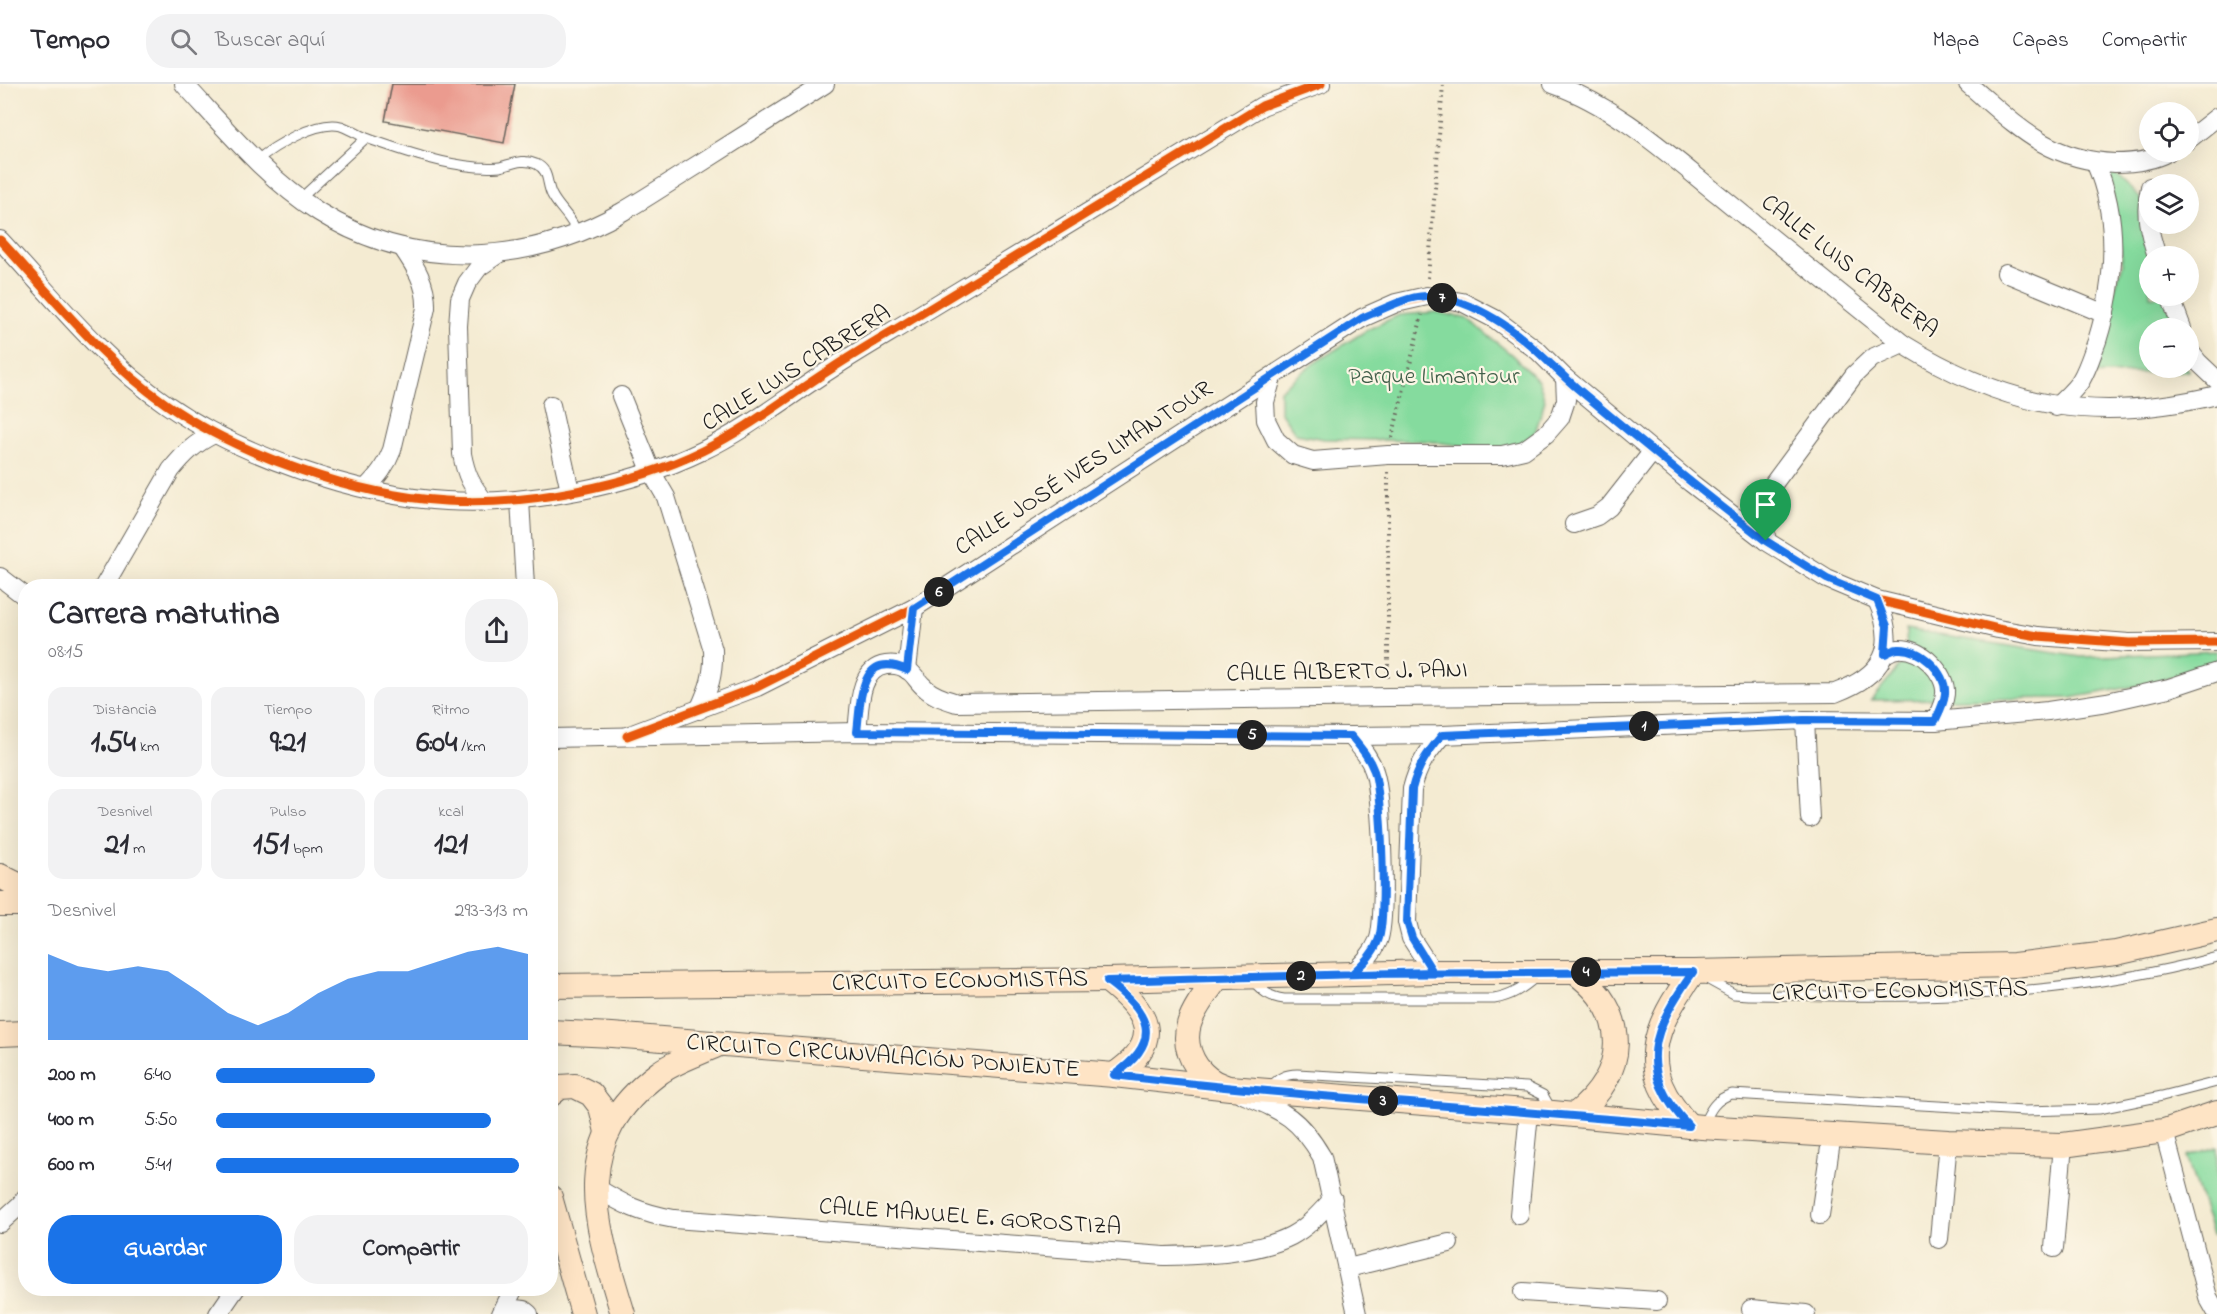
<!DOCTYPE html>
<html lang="es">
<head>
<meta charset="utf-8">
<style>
  :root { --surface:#fff; --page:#f2f2f3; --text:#2b2b33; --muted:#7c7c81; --line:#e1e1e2; --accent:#1a73e8 }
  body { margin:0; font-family:"Indie Flower",sans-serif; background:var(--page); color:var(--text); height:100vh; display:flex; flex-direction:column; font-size:22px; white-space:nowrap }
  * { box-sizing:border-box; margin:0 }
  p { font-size:20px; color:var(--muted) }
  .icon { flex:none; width:33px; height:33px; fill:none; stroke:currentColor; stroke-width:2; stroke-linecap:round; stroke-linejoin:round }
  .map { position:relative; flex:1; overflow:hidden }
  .details { position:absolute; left:18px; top:495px; width:540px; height:717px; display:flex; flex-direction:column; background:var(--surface); border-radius:24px; box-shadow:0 6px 24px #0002 }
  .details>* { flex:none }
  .buttons { position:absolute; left:2139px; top:18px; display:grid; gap:12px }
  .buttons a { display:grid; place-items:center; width:60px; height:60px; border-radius:50%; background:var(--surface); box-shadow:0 6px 24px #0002; font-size:30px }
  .pin { position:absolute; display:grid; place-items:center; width:51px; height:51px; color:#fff; margin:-62px -26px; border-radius:50% 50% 50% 0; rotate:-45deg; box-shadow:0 0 6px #0007 }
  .pin .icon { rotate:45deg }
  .km { position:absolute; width:30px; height:30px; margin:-15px; border-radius:50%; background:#222; color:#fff; font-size:16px; line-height:30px; text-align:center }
  .round { display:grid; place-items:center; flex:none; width:63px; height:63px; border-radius:24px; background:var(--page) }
  .summary { display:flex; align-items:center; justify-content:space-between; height:102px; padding:0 30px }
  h1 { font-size:33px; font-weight:700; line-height:45px }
  .metrics { display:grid; grid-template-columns:repeat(3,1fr); gap:9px; height:102px; padding:6px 30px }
  .metrics div { display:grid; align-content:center; border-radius:15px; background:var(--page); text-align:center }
  .metrics b { font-size:30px; font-weight:700 }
  .metrics small { font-size:16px; font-weight:400 }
  .metrics p { font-size:16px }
  .chart { height:168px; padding:12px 30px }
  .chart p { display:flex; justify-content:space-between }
  .chart svg { width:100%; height:108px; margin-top:6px; fill:var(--accent); opacity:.7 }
  .button { display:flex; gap:12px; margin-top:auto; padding:12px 30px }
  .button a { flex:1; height:69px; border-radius:24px; background:var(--accent); color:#fff; font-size:24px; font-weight:700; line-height:69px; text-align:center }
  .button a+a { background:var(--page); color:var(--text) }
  ul { padding:0 30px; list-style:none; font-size:20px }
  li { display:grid; grid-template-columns:96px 72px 1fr; align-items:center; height:45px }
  li i { height:15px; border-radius:8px; background:var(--accent) }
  header { display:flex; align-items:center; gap:36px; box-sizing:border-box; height:84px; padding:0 30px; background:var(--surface); border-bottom:2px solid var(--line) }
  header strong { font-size:28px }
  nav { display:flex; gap:33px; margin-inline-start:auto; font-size:21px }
  .search { width:420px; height:54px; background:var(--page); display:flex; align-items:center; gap:15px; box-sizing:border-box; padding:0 21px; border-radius:24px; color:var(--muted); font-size:22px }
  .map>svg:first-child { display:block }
</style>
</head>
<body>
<header>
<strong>Tempo</strong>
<div class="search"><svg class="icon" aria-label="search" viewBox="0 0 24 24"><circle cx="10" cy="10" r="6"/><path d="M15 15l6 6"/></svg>Buscar aquí</div>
<nav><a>Mapa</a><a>Capas</a><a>Compartir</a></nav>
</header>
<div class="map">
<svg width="2217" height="1230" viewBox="0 0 2217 1230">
  <rect width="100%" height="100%" fill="#fcf5e5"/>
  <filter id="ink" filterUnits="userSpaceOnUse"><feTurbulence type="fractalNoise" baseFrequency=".0167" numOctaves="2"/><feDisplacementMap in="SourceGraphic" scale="12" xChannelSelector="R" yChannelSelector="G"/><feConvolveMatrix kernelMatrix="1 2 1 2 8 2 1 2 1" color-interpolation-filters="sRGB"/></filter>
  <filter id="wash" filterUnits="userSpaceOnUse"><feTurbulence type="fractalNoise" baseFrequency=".008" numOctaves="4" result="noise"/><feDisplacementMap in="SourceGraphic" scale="24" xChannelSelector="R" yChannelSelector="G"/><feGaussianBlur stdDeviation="1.35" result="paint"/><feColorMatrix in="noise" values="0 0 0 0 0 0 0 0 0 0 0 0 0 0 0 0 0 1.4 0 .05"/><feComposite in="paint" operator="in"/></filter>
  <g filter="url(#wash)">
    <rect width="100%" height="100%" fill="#f4ebd2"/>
    <g fill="#85db9e" stroke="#507c5d" stroke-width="1.5">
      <polygon points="2108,82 2149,123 2150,212 2176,212 2182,244 2150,244 2150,284 2188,284 2189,287 2086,291 2123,180"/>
      <polygon points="1437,228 1468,235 1512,271 1538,296 1545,316 1535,349 1510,368 1426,357 1324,355 1296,350 1280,327 1280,306 1314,279 1367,246 1399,231"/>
      <polygon points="1906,546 2081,573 2217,567 2217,577 2158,598 2071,614 1871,616 1907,573"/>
      <polygon points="2217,1063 2217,1151 2212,1150 2186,1072"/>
    </g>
    <g id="blocks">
      <polygon fill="#eb9b8f" points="392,0 515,0 504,59 385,37"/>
    </g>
  </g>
  <g filter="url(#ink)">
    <use href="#blocks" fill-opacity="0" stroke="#68645c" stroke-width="1.5"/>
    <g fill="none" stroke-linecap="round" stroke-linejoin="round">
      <g stroke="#68645c" stroke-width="11">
        <g id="lane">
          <path d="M256,77C274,62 317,36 341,42C349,45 358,50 366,54"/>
          <path d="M300,115L366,54C402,66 439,80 477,83C484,83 493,84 500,83C512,80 523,74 536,80C550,86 546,100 552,111C559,125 572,133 577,149"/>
          <path d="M1705,894L1734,910L1749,911C1816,911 1883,914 1950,911C2039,908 2131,896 2217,873"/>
          <path d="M1252,896C1262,907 1269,913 1284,915H1494C1512,912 1523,904 1536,893"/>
          <path d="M1270,1003C1279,994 1285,990 1297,990L1527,1003L1543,1011L1552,1027"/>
          <path d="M1703,1041C1710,1026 1715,1015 1732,1010L2024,1027L2099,1025L2162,1012L2217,998"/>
        </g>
      </g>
      <g stroke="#68645c" stroke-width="20">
        <g id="street">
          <path d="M184,0C226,45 267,95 319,128C413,187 527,182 622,128C648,113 673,96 699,80C741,53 783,27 825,0"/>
          <path d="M1553,0C1616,22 1668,70 1719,111C1780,161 1842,211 1903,260C2008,325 2097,340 2217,311"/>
          <path d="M1968,0C2016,41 2047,76 2115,79C2133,79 2152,77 2168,68"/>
          <polyline points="2188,56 2217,33"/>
          <path d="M2150,103C2144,129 2149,148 2157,172"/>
          <path d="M0,156C52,212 102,276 166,320C239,371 357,412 446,417C526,422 630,402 702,367C749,344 787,313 831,285C855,269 881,254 906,239C1025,167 1143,95 1262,22L1321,0"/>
          <polyline points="2006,189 2105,230"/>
          <polyline points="2170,212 2182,244"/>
          <polyline points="2188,265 2198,278 2217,296"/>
          <polyline points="1272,293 1265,318 1266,336 1276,356 1293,371 1313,377 1388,371 1502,371 1524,366 1546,350 1560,334 1566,316 1565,294"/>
          <path d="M621,312L652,389L666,413L713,566C714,591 709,604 699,626"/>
          <polyline points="551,321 570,407"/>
          <path d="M2056,323C2065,314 2075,306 2081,296C2088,284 2092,270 2097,257C2115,199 2120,135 2095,78"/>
          <path d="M366,404C378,392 386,382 392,366L426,224C427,200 415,182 402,163"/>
          <polyline points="520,416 525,502"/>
          <path d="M485,418C471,401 466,391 462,370L458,242L460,215L467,199L479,183L498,170"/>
          <polyline points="1574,440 1597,432 1609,423 1653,367"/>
          <path d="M1766,457C1765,434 1765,421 1774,399L1854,291L1872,274L1903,260"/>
          <polyline points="0,493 26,513"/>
          <path d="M104,502L171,386C184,370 195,359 214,350"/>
          <path d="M1885,570C1889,568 1893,565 1898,565C1920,563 1947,589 1945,610C1944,620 1939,629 1935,637"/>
          <polyline points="907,586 914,524"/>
          <polyline points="1805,636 1810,734"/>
          <path d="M857,648C860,627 857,585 886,581C893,580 901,581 908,586C914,590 918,598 924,603C933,612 944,615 957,619L1389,613L1835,609C1883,591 1899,565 1877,516"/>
          <polyline points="627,652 757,603 914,524 1362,234 1396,219 1427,212 1462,218 1495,235 1538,267 1565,294 1691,399 1766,457 1827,495 1877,516 1998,545 2038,552 2129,559 2217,558"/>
          <path d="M1351,652C1360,663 1370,673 1374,687C1382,709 1387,837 1378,857C1372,871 1362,880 1352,890"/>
          <polyline points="550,654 857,648 1351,652 1442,651 1805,636 1935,637 2048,627 2107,618 2169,604 2217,588"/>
          <path d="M1433,888L1411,854L1407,838L1412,705C1418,681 1427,669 1442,651"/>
          <path d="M1240,1009C1282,1027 1298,1032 1322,1073L1357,1230"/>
          <polyline points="2164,1047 2208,1213 2217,1229"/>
          <path d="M595,1103C624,1121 640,1129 674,1135L1164,1172C1203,1171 1256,1170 1291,1152C1308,1143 1320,1129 1333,1115"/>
          <polyline points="1519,1131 1529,1029"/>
          <polyline points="1820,1131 1832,1050"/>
          <polyline points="0,1139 20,1121 26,1113"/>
          <polyline points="1939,1155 1948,1058"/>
          <polyline points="2054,1164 2063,1061"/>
          <polyline points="1348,1184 1449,1159"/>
          <polyline points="1523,1208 1657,1217"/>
          <polyline points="505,1224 524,1226 529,1230"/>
          <polyline points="1751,1225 1806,1230"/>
          <polyline points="218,1230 236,1204"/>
          <polyline points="501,1230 514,1204"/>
        </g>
      </g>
      <g stroke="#68645c" stroke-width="26">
        <g id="secondary">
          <polyline points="0,792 26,805"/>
          <polyline points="0,820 26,820"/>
          <path d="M1575,888C1631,930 1628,989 1575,1031"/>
          <path d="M1217,894C1197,922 1173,948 1197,983C1204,992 1213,999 1223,1002"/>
          <path d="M1107,896C1148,928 1166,956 1114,991"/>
          <polyline points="550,902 1107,896 1433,888 1693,888 2014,881 2116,869 2217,846"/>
          <polyline points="550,948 612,951 1114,991 1230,1004 1553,1029 1702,1043 1948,1058 2063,1061 2164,1047 2217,1029"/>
          <polyline points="0,950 26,949"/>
          <polyline points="550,1011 560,1003 575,1002 591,1010 601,1023 607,1048"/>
          <path d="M1689,1042C1634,984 1653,945 1693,888"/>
          <polyline points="550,1113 583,1230"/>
          <path d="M623,1230C595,1137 567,1058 659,989C675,977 698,970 717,961"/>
        </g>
      </g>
      <g stroke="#68645c" stroke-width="4" stroke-dasharray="1.5 4.5" stroke-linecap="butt">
        <polyline points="1428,194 1443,0"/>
        <polyline points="1392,354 1422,231"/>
        <polyline points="1388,388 1388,597"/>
      </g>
      <use href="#lane" stroke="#fff" stroke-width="9"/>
      <use href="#street" stroke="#fff" stroke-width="18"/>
      <use href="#secondary" stroke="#fee4c5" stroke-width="24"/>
      <g stroke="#fcf5e5" stroke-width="13">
        <g id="cycleway">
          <path d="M0,156C52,212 102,276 166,320C239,371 357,412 446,417C526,422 630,402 702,367C749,344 787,313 831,285C855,269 881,254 906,239C1025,167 1143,95 1262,22L1321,0"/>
          <polyline points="627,652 757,603 914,524 1362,234 1396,219 1427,212 1462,218 1495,235 1538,267 1565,294 1691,399 1766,457 1827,495 1877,516 1998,545 2038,552 2129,559 2217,558"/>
        </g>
      </g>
      <use href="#cycleway" stroke="#e8590c" stroke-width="9"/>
    </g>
  </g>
  <g fill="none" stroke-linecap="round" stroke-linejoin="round" filter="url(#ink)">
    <g stroke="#fff" stroke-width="12">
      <path id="route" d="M1766,457L1827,495L1877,516L1887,542L1885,570C1889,568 1894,565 1898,565C1920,563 1947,589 1945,610C1944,620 1939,629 1935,637L1804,636L1442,651C1427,669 1418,682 1412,705L1407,838L1412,854L1433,888L1107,897C1149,928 1165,956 1114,991C1305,1014 1497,1024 1689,1042C1634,985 1653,945 1693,888L1352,890C1362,880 1373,871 1378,857C1387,837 1382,709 1374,687C1369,673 1360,663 1351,652L857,648C861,616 859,565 907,586L914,524L1362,234C1382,226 1404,213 1426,212C1448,211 1477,224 1495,235C1527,254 1550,281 1578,305C1640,357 1702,408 1766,457"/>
    </g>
    <use href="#route" stroke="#1a73e8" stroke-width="8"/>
  </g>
  <g text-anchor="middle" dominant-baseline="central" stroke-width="4.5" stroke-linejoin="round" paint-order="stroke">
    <g font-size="24" fill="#1c1c1c" stroke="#fcf5e5">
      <text transform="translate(1849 183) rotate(38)">CALLE LUIS CABRERA</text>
      <text transform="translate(797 285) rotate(-32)">CALLE LUIS CABRERA</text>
      <text transform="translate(1084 385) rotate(-33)">CALLE JOSÉ IVES LIMANTOUR</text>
      <text transform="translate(1347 589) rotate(-1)">CALLE ALBERTO J. PANI</text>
      <text transform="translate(960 898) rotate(-1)">CIRCUITO ECONOMISTAS</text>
      <text transform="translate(1900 908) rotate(-1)">CIRCUITO ECONOMISTAS</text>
      <text transform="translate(883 973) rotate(4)">CIRCUITO CIRCUNVALACIÓN PONIENTE</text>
      <text transform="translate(970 1134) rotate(4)">CALLE MANUEL E. GOROSTIZA</text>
    </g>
    <g font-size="24" fill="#415f4a" stroke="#fcf5e5">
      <text x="1434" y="293">Parque Limantour</text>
    </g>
  </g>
</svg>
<div class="buttons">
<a><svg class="icon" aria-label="locate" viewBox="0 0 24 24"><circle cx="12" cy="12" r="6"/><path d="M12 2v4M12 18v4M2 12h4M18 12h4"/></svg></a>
<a><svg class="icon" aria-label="layers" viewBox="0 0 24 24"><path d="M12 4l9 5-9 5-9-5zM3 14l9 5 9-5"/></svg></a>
<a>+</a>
<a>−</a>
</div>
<div class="pin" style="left:1766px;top:457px;background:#1e9e55"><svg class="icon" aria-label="arrive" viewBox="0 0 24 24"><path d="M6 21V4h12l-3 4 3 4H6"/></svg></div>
<b class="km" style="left:1644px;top:642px">1</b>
<b class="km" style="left:1301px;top:892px">2</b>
<b class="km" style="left:1383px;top:1017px">3</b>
<b class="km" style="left:1586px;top:888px">4</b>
<b class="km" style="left:1252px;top:651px">5</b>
<b class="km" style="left:939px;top:508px">6</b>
<b class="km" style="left:1442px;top:214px">7</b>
<section class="details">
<div class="summary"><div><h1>Carrera matutina</h1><p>08:15</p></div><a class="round"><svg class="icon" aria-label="share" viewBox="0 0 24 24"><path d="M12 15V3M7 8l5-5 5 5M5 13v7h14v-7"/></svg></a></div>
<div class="metrics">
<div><p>Distancia</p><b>1.54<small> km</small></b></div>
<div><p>Tiempo</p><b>9:21</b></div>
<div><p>Ritmo</p><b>6:04<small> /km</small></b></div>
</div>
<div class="metrics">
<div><p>Desnivel</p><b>21<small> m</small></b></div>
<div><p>Pulso</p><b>151<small> bpm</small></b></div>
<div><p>kcal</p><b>121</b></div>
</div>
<div class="chart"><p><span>Desnivel</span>293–313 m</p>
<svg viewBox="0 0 160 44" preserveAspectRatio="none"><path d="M0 44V9L10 14L20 16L30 14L40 16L50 24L60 33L70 38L80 33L90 25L100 19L110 16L120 16L130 12L140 8L150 6L160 9V44z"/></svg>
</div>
<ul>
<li><b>200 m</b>6:40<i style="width:51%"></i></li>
<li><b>400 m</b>5:50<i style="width:88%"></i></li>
<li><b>600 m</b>5:41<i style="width:97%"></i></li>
</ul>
<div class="button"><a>Guardar</a><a>Compartir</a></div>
</section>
</div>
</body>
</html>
